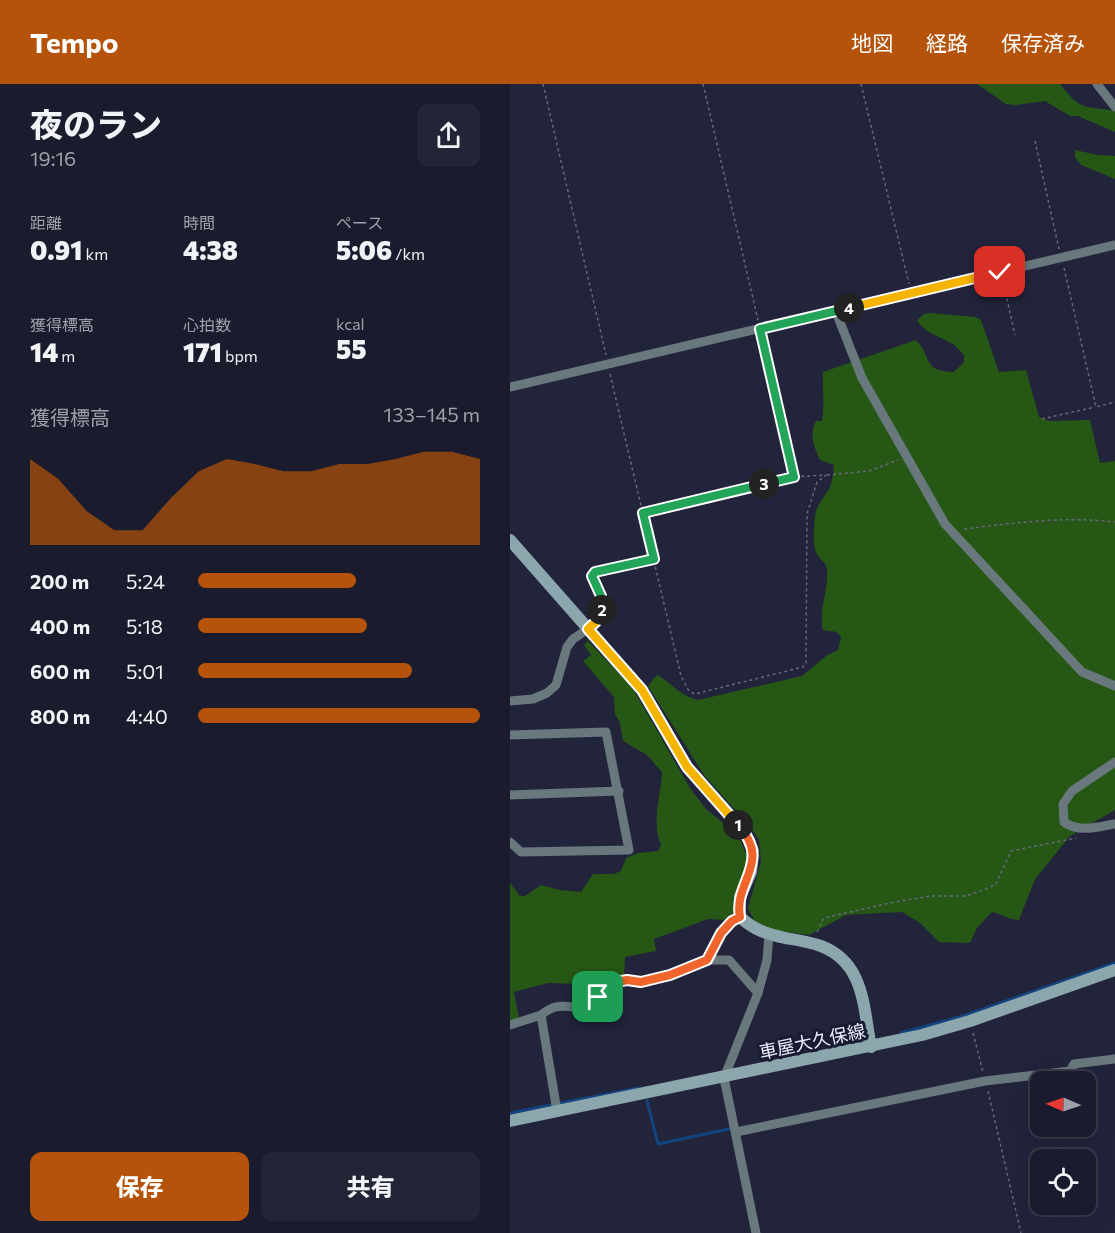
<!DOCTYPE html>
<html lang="ja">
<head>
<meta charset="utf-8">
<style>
  :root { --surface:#1a1b2d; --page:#232435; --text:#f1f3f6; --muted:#9fa1aa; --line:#383949; --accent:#b45309 }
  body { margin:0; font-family:Commissioner,"Noto Sans JP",sans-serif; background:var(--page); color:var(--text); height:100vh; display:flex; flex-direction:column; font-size:22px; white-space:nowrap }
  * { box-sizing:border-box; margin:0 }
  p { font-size:20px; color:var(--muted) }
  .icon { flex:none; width:33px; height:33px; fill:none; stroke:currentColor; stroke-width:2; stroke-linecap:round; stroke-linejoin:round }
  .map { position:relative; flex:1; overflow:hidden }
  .side { display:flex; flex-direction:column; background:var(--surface); width:510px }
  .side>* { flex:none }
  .needle { width:39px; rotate:272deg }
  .controls { position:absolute; left:520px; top:987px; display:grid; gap:12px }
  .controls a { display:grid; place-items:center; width:66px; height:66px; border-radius:12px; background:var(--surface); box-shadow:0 6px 24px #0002,0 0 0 2px var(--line); font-size:30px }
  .pin { position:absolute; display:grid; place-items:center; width:51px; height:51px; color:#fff; margin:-26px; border-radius:12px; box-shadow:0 3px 9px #0006 }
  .km { position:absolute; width:30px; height:30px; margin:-15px; border-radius:50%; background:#222; color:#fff; font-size:16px; line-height:30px; text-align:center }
  .round { display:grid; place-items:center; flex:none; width:63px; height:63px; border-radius:12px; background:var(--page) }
  .summary { display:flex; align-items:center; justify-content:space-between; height:102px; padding:0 30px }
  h1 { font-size:33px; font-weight:800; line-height:45px }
  .figures { display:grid; grid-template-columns:repeat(3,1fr); gap:9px; height:102px; padding:6px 30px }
  .figures div { display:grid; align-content:center }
  .figures b { font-size:26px; font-weight:800 }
  .figures small { font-size:16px; font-weight:400 }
  .figures p { font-size:16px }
  .chart { height:168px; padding:12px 30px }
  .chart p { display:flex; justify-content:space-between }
  .chart svg { width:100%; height:108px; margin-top:6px; fill:var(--accent); opacity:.7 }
  .cta { display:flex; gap:12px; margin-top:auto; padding:12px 30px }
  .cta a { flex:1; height:69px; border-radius:12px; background:var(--accent); color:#fff; font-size:24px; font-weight:800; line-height:69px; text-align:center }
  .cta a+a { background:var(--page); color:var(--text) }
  ul { padding:0 30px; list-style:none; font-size:20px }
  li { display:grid; grid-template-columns:96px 72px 1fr; align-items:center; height:45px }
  li i { height:15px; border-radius:8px; background:var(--accent) }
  header { display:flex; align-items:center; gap:36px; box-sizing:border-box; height:84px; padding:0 30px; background:var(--accent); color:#fff }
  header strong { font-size:28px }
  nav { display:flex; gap:33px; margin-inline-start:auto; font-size:21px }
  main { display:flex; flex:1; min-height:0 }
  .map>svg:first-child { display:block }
</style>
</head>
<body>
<header>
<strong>Tempo</strong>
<nav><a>地図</a><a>経路</a><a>保存済み</a></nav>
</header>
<main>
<section class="side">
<div class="summary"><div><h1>夜のラン</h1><p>19:16</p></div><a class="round"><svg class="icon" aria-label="share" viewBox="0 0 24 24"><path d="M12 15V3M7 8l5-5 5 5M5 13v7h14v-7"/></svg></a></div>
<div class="figures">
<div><p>距離</p><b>0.91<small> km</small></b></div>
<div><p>時間</p><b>4:38</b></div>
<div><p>ペース</p><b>5:06<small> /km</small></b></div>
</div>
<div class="figures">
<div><p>獲得標高</p><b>14<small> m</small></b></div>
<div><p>心拍数</p><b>171<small> bpm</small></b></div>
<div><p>kcal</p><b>55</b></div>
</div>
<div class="chart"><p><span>獲得標高</span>133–145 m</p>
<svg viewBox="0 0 160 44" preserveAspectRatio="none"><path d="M0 44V9L10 17L20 30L30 38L40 38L50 25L60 14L70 9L80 11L90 14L100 14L110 11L120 11L130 9L140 6L150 6L160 9V44z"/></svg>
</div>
<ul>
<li><b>200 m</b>5:24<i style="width:56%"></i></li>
<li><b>400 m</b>5:18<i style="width:60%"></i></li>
<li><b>600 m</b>5:01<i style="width:76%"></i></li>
<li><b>800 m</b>4:40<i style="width:100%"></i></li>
</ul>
<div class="cta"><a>保存</a><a>共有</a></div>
</section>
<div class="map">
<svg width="605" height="1149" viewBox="0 0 605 1149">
  <rect width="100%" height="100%" fill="#22243c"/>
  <g fill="#265714">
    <path d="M467,0H550C572,28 573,21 605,27V48L568,32H560L535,17L506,21L496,20Z"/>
    <polygon points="565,66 588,71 605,72 605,95 571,81 565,73"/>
    <path d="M420,229L465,233L471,236L489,288L516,286L529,333L540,337L580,336L590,379L605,377V726L560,752L525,795L509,836C499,836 492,830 482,828L467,844L460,859L429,858L410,839L392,828L336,831L299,851L256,845L244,836L238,824L251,778L249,756L241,744L194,691L138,602L147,591C162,599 170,612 188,616L292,592L316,572L328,566L331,553L327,548L313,546C308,527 319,505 317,485C316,478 310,476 307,470C302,461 304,443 305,433C306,419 317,412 321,400C323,394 323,387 324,381L310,376C304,364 299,349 306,337H312C315,321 312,304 313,288L406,256C423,273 411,287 444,288L454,278V271C450,267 447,263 443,260C431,253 414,249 407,236L414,230Z"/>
    <path d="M78,557L122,603L180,704L196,725L229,752L237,773L238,784L225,815L223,829L217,836L198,835L144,855L146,867L115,873L114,892L85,894L68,900L38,899L4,908L9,935L0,937V799L10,812H15L31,801L50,806L71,808L83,790H104L111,787L116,774L128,769L148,767L151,761C141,739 151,711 152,688L137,671L113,657L110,639L105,630L104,613L73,577L81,571L74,561Z"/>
  </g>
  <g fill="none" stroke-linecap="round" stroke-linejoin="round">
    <g stroke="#13447f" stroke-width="3">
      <polyline points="391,949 453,932 605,879"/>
      <polyline points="137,1017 148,1060 219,1045"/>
      <polyline points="0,1029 128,1004"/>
    </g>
    <g stroke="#66687d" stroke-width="1.5" stroke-dasharray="3 3" stroke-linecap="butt">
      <polyline points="33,0 96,271"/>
      <polyline points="193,0 248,236"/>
      <polyline points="351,0 399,200"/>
      <polyline points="525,57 549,165"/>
      <polyline points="554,184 586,323 605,318"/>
      <polyline points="493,197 505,251"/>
      <polyline points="100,290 171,592 179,607 185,610 293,583 296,579 297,430 307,398 316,391 283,393"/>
      <polyline points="532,335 585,323"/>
      <polyline points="317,391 359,387 388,376"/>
      <polyline points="134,429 283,393 251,252"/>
      <path d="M454,445C504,439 554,432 605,438"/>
      <polyline points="87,537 92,532 91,512 82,492 85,488 142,475"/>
      <polyline points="307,848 314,834 380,819 420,812 456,812 476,805 486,800 501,767 566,754"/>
      <polyline points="463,949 473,988"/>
      <polyline points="478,1007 511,1149"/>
    </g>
    <g stroke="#68787c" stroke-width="9">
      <polyline points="587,0 605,23"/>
      <polyline points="326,228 352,294 435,440 572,588 605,602"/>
      <polyline points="0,303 605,161"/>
      <polyline points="0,617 23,615 37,609 46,601 57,563 63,555 78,545"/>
      <polyline points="0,651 96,648 119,766 11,768 0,758"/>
      <path d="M605,678L562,707L553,720L554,738C569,749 587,743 605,740"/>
      <polyline points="0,711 109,707"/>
      <path d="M230,833C214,842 204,859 197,876H219L248,909L214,994L246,1149"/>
      <polyline points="248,909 257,876 259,850"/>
      <polyline points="0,941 31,931"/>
      <path d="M47,1027L31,931C51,915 57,927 75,921C88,916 94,901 108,897C116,895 124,898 131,898C154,896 177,884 197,876"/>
      <polyline points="226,1048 475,997 560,987 564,980 605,975"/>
    </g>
    <g stroke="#8ca6ad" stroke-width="12">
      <path d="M0,456L132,606L177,683L235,748L243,767L241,788L230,813V833C244,846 257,850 275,854C287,856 300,858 311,862C355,879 353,923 361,963"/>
      <polyline points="0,1037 412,951 460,937 605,886"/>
    </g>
  </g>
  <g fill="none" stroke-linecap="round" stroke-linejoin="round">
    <g stroke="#fff" stroke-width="12">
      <path id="split-1" d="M88,913L98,902L107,898L117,896L131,898L160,891L197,876L211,849L222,837L230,833C223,798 263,778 228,741"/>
    </g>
    <g stroke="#fff" stroke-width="12">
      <polyline id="split-2" points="92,526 92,532 78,545 132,606 177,683 228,741"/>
    </g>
    <g stroke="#fff" stroke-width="12">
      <polyline id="split-3" points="92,526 91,512 82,492 85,488 144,475 133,429 254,400"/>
    </g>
    <g stroke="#fff" stroke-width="12">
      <polyline id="split-4" points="254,400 284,393 250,245 339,224"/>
    </g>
    <g stroke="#fff" stroke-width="12">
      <polyline id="split-5" points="339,224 490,188"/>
    </g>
    <use href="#split-1" stroke="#f0652b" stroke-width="8"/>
    <use href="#split-2" stroke="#f5b400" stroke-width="8"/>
    <use href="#split-3" stroke="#22a559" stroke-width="8"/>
    <use href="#split-4" stroke="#22a559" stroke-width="8"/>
    <use href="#split-5" stroke="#f5b400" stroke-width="8"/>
  </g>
  <g text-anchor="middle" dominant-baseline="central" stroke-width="6" stroke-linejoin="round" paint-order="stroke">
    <g font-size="18" fill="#ebeefe" stroke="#191b32">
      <text transform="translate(302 957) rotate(-12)">車屋大久保線</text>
    </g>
  </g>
</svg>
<div class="controls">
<a><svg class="needle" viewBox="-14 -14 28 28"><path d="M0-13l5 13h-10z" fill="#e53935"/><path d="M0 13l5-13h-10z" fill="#9fa1aa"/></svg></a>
<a><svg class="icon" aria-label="locate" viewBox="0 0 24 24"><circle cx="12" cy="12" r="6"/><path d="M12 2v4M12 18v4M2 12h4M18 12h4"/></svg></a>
</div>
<div class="pin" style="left:88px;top:913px;background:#1e9e55"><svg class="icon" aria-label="arrive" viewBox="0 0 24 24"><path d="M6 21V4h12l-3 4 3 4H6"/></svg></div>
<div class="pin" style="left:490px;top:188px;background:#d93025"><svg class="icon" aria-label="check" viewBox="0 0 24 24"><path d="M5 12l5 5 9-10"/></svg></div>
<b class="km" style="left:228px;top:741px">1</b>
<b class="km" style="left:92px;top:526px">2</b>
<b class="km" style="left:254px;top:400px">3</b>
<b class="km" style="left:339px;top:224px">4</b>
</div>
</main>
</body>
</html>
